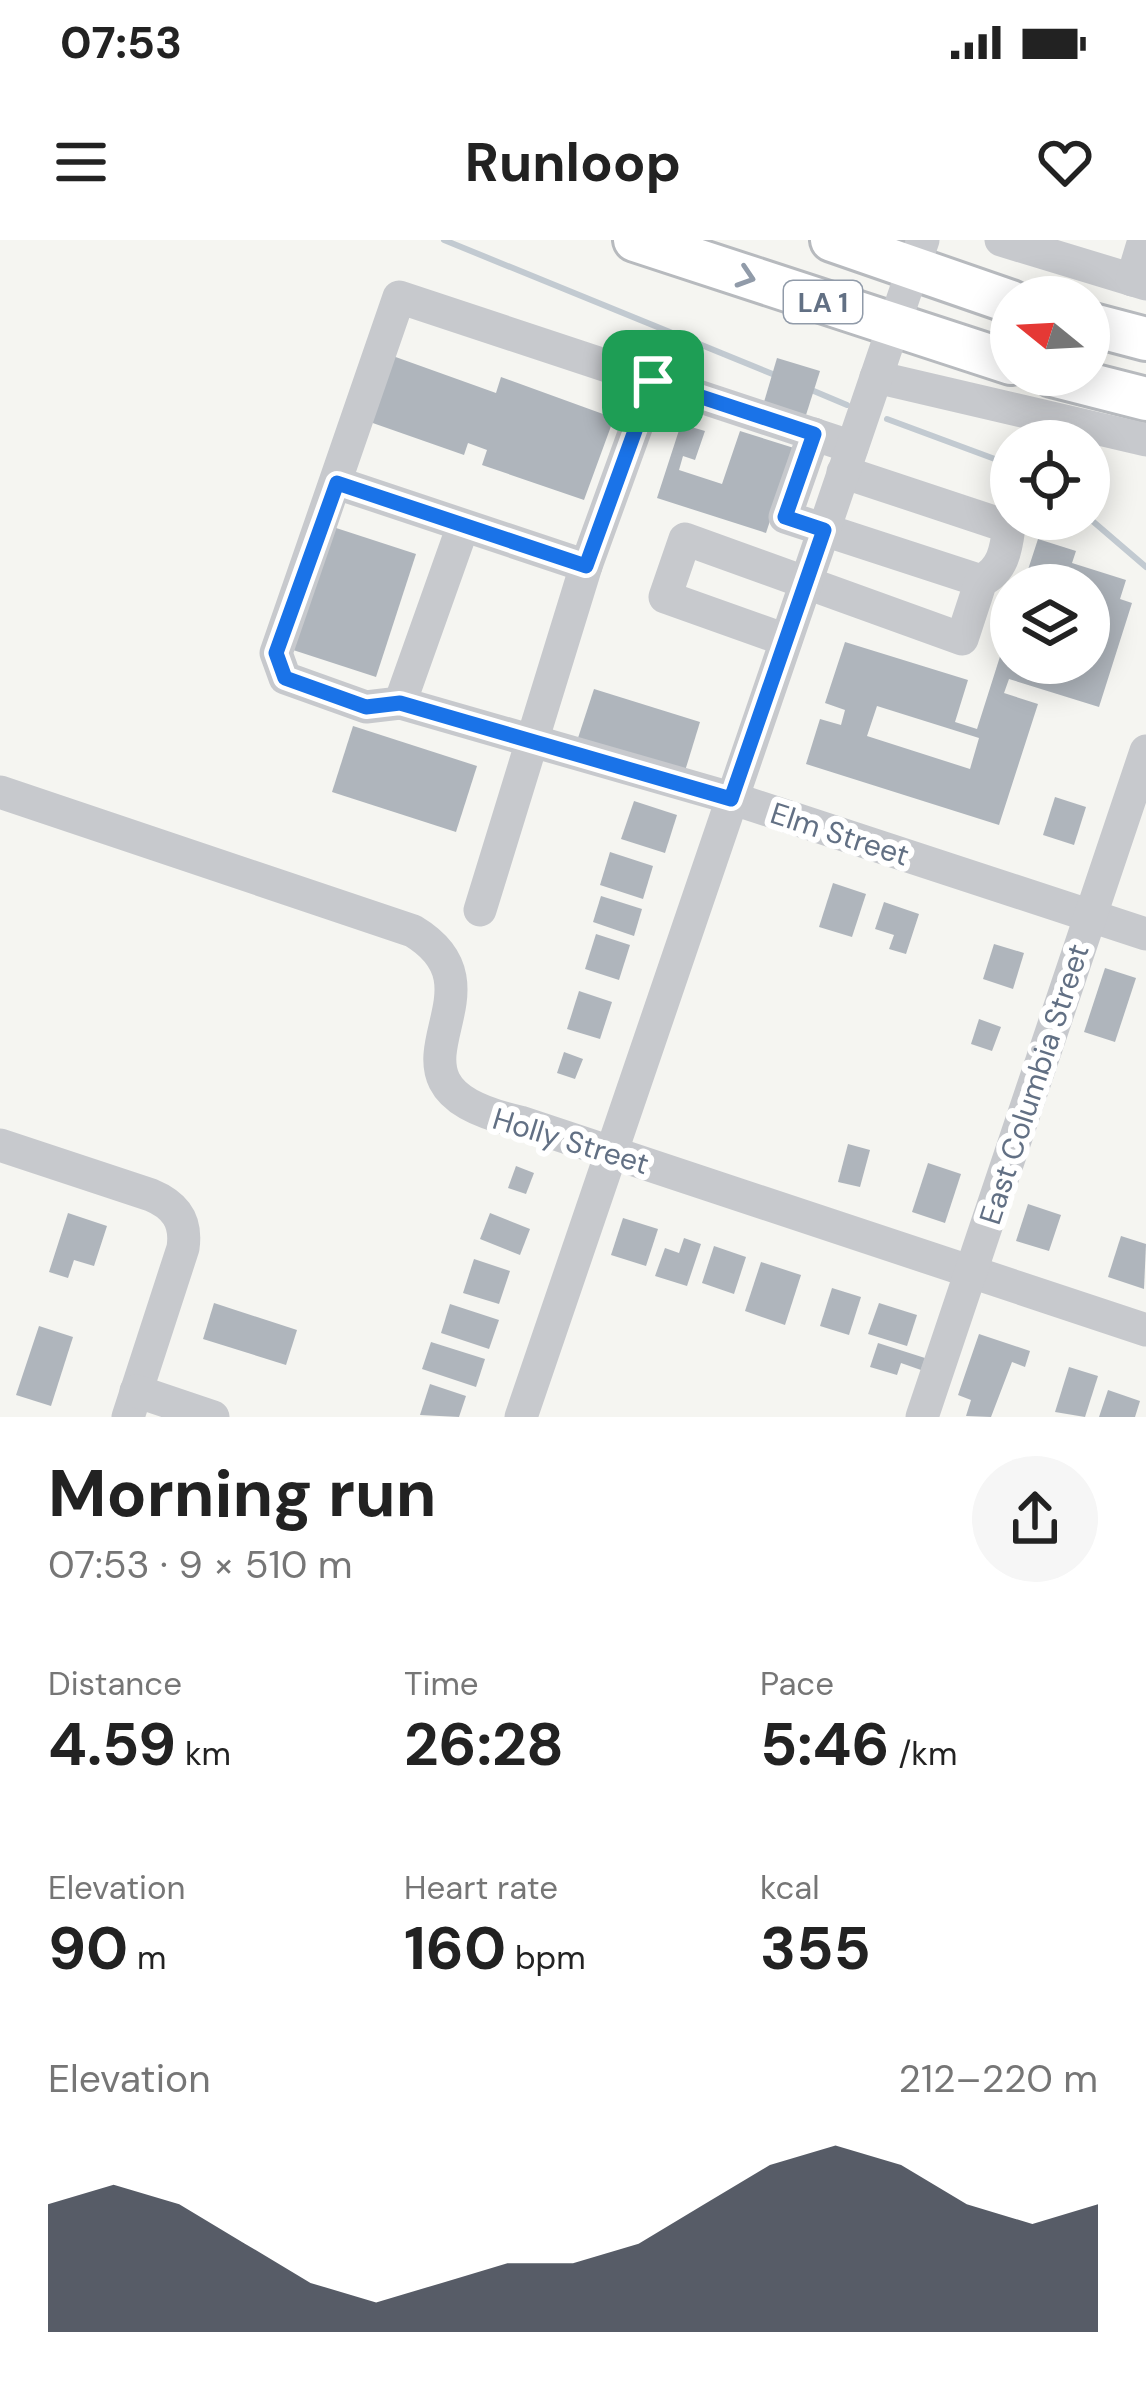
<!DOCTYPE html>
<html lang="en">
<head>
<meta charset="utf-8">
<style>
  :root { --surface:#fff; --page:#f6f6f6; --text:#222; --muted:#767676; --accent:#111827 }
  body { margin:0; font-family:"DM Sans",sans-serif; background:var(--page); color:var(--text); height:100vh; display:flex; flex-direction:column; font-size:45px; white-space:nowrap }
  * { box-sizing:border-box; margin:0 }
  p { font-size:39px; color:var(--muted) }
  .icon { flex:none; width:66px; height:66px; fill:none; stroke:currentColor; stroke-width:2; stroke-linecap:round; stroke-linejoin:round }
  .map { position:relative; height:1177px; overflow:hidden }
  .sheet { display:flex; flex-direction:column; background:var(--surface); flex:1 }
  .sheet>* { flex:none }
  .needle { width:78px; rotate:288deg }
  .controls { position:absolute; left:990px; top:36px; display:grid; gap:24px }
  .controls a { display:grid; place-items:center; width:120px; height:120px; border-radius:50%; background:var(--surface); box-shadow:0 6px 30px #0003; font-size:60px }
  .pin { position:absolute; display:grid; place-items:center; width:102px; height:102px; color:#fff; margin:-51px; border-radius:24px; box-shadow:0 6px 18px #0006 }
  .round { display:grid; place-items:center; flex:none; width:126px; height:126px; border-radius:63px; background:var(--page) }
  .headline { display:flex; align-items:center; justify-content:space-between; height:204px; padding:0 48px }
  h1 { font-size:66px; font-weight:700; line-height:90px }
  .metrics { display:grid; grid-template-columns:repeat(3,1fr); gap:18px; height:204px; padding:12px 48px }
  .metrics div { display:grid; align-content:center }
  .metrics b { font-size:60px; font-weight:700 }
  .metrics small { font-size:33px; font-weight:400 }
  .metrics p { font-size:33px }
  .chart { height:336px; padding:24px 48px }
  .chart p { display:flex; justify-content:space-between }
  .chart svg { width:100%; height:216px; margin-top:12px; fill:var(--accent); opacity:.7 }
  .status { display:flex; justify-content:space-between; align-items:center; height:84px; padding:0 60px; background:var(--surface); direction:ltr }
  .status svg { height:33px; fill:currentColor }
  header { display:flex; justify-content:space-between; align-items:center; height:156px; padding:0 48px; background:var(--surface); font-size:54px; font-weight:700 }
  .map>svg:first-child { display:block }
</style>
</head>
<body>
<div class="status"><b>07:53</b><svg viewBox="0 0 49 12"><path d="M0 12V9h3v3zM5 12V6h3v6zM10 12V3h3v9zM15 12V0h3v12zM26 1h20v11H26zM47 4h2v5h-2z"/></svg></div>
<header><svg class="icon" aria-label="menu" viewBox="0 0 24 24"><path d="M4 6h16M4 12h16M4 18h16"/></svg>Runloop<svg class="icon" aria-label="heart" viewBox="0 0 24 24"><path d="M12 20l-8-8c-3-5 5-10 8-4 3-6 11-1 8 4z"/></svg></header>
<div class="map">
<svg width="1146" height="1177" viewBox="0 0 1146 1177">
  <rect width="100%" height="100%" fill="#f5f5f1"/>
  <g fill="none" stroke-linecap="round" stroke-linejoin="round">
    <g stroke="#c2cad1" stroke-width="6">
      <polyline points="444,0 780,137"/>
      <polyline points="809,149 847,165"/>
      <polyline points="887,179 1011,225"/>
      <polyline points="1089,278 1146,327"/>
    </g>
  </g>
  <g fill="#afb5bc" fill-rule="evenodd">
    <polygon points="390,115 496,153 501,137 614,178 584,260 482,225 487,210 468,203 464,215 367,181"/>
    <polygon points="777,118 820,131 806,175 764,162"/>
    <polygon points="681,184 705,191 695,220 683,216 679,230 722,244 740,191 794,208 766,293 657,258"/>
    <polygon points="330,286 416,314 376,437 290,409"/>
    <path d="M1038,299L1076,311L1072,323L1126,340L1120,359L1132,363L1099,467L1009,439L1004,453L1038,464L999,585L806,524L820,479L841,485L845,470L825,463L845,402L968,440L955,482L977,489L1010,385L1011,423L1090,426L1097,405L1089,403V345H1023ZM877,466L979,498L970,529L867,496Z"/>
    <polygon points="594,449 700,482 685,531 578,498"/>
    <polygon points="353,486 477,526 456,592 332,552"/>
    <polygon points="1055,557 1086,567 1074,605 1043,595"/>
    <polygon points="634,561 677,575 665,613 621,599"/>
    <polygon points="610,612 653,626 643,659 600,645"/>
    <polygon points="833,643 866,654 852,697 819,687"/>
    <polygon points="601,656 642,669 634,696 593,682"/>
    <polygon points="884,662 919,674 906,714 889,709 894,695 875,689"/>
    <polygon points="596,694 630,705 619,740 585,729"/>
    <polygon points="994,704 1024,713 1013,749 983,739"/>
    <polygon points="1105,728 1136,738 1115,802 1084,792"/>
    <polygon points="579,751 612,762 600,799 567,789"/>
    <polygon points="979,779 1001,787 992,811 971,804"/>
    <polygon points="564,812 583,819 575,839 557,833"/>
    <polygon points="848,904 870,910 860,947 838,942"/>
    <polygon points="928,923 961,934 945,983 912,972"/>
    <polygon points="516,926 534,933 526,954 508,948"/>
    <polygon points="1028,964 1061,975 1049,1011 1016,1001"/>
    <polygon points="68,973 107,986 94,1026 74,1020 68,1038 49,1032"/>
    <polygon points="490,973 530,989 520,1015 480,999"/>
    <polygon points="623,978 658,989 646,1026 611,1015"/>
    <polygon points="1121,996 1146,1004 1144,1049 1108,1037"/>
    <polygon points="684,998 701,1004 687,1046 655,1036 665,1008 679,1013"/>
    <polygon points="714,1006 746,1017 734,1054 702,1043"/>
    <polygon points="474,1019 510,1031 499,1064 463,1053"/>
    <polygon points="761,1022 801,1035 785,1085 745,1071"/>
    <polygon points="832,1048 861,1057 849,1095 820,1086"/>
    <polygon points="214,1063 297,1090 286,1125 203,1099"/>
    <polygon points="879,1063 917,1075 907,1106 868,1094"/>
    <polygon points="450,1064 499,1080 489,1109 441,1093"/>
    <polygon points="39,1086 73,1097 51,1166 16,1155"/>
    <polygon points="979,1094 1030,1111 1025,1127 1012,1122 991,1177 966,1176 971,1160 958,1155"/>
    <polygon points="431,1102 485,1119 476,1147 422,1129"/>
    <polygon points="878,1103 925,1118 921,1130 901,1123 897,1135 870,1127"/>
    <polygon points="1069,1127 1098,1136 1085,1177 1055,1172"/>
    <polygon points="430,1144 466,1156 459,1177 420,1175"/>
    <polygon points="1108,1150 1140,1161 1135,1177 1099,1177"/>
  </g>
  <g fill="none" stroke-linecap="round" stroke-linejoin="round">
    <g stroke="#b7babe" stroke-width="48">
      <g id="major">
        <polyline points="635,0 1011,123"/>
        <polyline points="832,0 1011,62"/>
        <polyline points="1089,84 1146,99"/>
        <polyline points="1052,135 1146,159"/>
      </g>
    </g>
    <g stroke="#c7c9cd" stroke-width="33">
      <polyline points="1001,0 1146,44"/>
      <polyline points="1132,40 1144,0"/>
      <polyline points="876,137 1146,200"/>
      <polyline points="814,194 785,277 981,341"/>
      <polyline points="337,243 586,326 653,141"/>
      <polyline points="463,286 400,463 731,558 1146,694"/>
      <path d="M786,400L665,357L685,299L962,399L981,341C1003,330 1006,310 1009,287L843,232"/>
      <polyline points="400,463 366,467 285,438 276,413 399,57 852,207"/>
      <path d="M0,552L413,691C519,755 351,844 520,882L1146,1090"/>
      <polyline points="480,670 586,326"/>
      <path d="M0,905L151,955C175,965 187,981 183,1008L128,1177"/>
      <polyline points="136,1151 213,1177"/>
      <polyline points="521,1177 923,0"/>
      <polyline points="922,1177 1146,511"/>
    </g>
    <use href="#major" stroke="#fff" stroke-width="42"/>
  </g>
  <defs><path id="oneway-chevron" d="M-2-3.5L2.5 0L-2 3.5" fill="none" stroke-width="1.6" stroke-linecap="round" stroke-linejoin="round" transform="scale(3)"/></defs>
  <use stroke="#919ba9" href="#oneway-chevron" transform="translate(746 37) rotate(18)"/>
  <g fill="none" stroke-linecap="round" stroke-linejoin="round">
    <g stroke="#fff" stroke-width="24">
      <polygon id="route" points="653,141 814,194 785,277 824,290 731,559 400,463 366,467 285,438 276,413 337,243 586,326"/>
    </g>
    <use href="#route" stroke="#1a73e8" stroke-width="15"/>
  </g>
  <g text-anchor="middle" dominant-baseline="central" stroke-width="12" stroke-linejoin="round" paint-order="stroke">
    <rect fill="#fff" stroke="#919ba9" stroke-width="3" x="784" y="41" width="78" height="42" rx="9"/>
    <g font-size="27" font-weight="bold" fill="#627084">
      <text x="823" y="62">LA 1</text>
    </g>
    <g font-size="30" fill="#627084" stroke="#fff">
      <text transform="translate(840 594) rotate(18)">Elm Street</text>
      <text transform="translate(1034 844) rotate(-72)">East Columbia Street</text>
      <text transform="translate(571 901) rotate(17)">Holly Street</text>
    </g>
  </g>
</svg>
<div class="controls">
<a><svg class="needle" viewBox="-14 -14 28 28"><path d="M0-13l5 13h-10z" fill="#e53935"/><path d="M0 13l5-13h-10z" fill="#767676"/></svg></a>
<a><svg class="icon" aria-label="locate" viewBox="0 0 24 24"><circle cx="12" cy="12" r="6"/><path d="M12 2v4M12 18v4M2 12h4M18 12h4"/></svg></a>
<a><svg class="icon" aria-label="layers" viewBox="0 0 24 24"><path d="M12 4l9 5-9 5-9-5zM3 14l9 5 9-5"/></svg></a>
</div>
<div class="pin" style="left:653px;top:141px;background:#1e9e55"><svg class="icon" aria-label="arrive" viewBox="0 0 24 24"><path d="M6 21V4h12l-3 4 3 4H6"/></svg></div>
</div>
<section class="sheet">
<div class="headline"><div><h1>Morning run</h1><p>07:53 · 9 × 510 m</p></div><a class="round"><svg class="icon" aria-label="share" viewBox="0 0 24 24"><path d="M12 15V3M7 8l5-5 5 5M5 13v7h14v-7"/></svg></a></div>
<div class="metrics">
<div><p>Distance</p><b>4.59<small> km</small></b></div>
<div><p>Time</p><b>26:28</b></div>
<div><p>Pace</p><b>5:46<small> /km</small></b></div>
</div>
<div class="metrics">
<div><p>Elevation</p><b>90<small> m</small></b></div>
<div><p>Heart rate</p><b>160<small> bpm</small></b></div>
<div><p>kcal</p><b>355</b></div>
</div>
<div class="chart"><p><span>Elevation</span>212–220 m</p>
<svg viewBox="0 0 160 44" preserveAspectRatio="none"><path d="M0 44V18L10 14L20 18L30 26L40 34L50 38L60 34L70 30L80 30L90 26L100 18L110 10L120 6L130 10L140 18L150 22L160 18V44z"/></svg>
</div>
</section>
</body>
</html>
